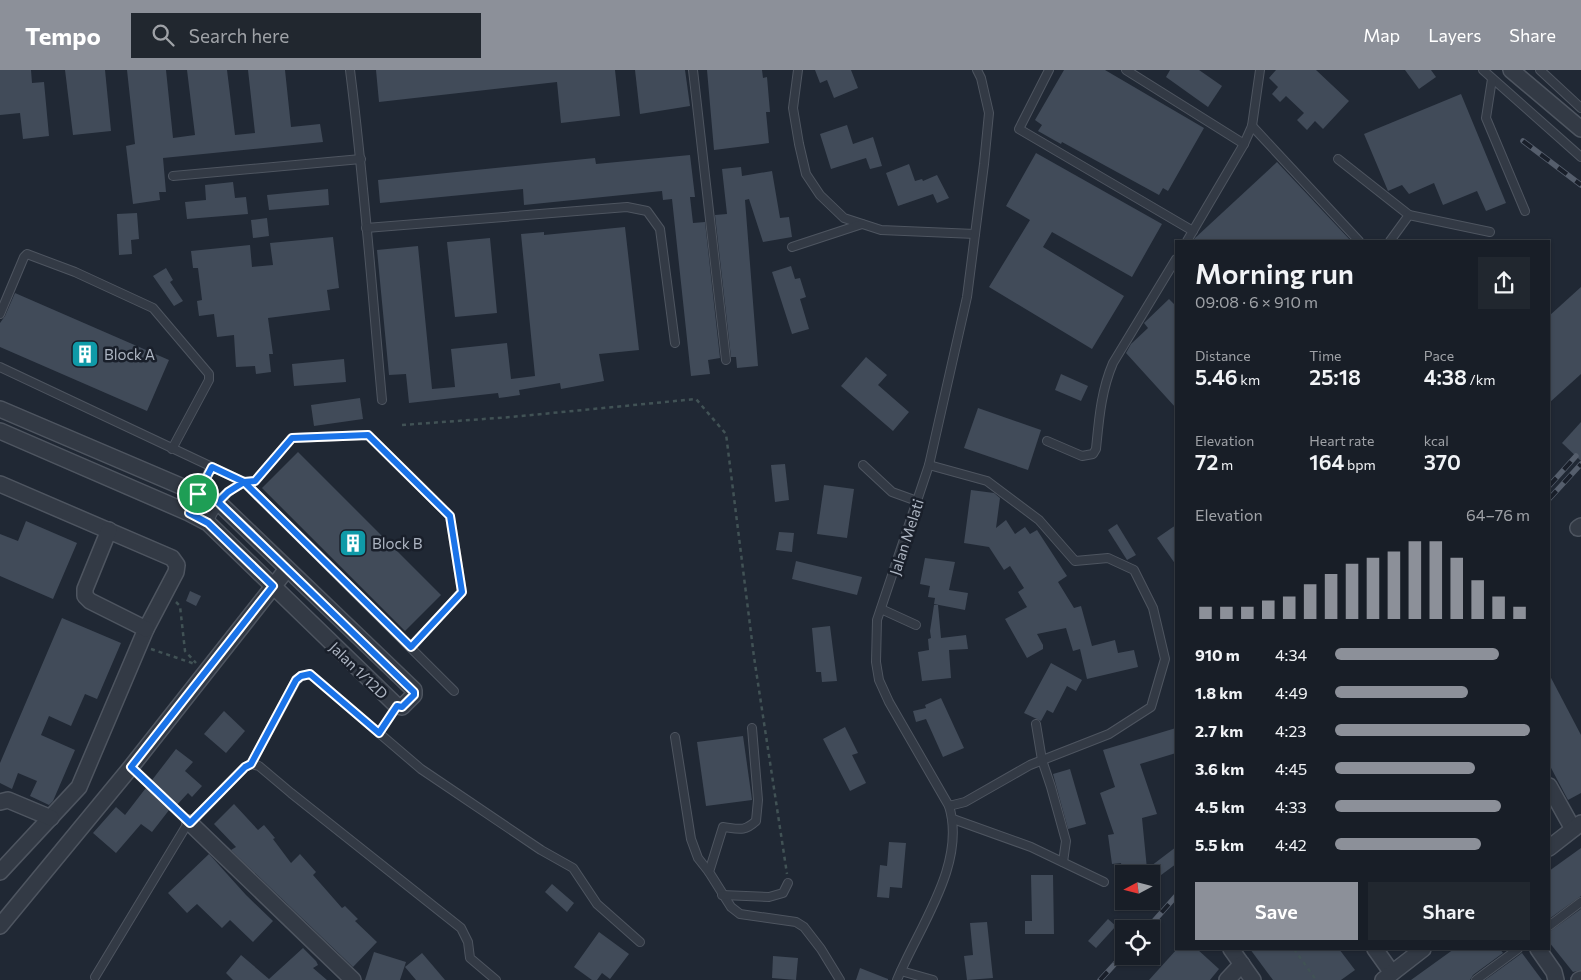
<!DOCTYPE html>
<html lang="en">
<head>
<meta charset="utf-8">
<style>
  :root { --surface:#181e27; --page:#21272f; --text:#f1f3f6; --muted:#9fa2a7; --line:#363c44; --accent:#8c9099 }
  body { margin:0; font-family:Commissioner,sans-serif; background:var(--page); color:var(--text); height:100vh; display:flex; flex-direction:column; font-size:19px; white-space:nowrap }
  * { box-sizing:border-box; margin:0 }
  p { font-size:16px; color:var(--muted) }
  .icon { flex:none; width:28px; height:28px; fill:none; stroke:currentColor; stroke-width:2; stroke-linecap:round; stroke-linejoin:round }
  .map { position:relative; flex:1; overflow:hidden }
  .drawer { position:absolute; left:1175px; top:170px; width:375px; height:710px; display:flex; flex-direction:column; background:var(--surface); border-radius:0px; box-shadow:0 1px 4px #0004,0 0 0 1px var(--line) }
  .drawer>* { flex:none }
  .needle { width:32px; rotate:263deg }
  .buttons { position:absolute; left:1115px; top:795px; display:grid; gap:10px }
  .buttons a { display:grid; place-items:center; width:45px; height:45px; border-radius:0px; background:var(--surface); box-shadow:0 1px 4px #0004,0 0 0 1px var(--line); font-size:25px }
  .pin { position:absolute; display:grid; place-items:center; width:42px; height:42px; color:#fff; margin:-21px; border:2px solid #fff; border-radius:50%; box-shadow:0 1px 5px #0007 }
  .round { display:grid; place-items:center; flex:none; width:52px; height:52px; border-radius:0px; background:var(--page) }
  .head { display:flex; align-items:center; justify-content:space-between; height:85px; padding:0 20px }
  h1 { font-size:28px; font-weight:600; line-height:38px }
  .metrics { display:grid; grid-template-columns:repeat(3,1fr); gap:8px; height:85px; padding:5px 20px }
  .metrics div { display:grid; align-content:center }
  .metrics b { font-size:21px; font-weight:600 }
  .metrics small { font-size:14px; font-weight:400 }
  .metrics p { font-size:14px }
  .chart { height:140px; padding:10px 20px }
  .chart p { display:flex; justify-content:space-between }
  .chart svg { width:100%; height:90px; margin-top:5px; stroke:var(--accent); stroke-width:6 }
  .button { display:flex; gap:10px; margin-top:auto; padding:10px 20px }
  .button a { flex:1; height:58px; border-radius:0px; background:var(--accent); color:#fff; font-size:20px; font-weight:600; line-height:58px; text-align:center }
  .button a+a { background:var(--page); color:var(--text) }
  ul { padding:0 20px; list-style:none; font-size:16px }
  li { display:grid; grid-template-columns:80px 60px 1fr; align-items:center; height:38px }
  li i { height:12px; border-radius:6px; background:var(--accent) }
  header { display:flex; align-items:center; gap:30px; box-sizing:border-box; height:70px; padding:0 25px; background:var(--accent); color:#fff }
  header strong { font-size:24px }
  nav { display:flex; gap:28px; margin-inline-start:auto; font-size:18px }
  .search { width:350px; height:45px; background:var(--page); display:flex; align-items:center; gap:12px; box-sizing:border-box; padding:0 18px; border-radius:0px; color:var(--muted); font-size:19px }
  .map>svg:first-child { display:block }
</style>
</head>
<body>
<header>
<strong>Tempo</strong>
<div class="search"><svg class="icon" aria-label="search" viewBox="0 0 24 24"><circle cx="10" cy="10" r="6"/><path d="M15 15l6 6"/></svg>Search here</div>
<nav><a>Map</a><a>Layers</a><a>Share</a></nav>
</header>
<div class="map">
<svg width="1581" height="910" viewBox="0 0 1581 910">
  <rect width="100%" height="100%" fill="#202834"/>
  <g fill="#414b59">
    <polygon points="0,0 31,0 32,13 44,12 49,66 23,69 20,43 0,45"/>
    <polygon points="65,0 105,0 111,61 73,65"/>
    <polygon points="127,0 166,0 173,68 195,65 187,0 227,0 235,65 255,63 248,0 285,0 291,57 320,54 323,72 163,88 166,122 159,122 160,130 133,134 126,76 135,74"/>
    <polygon points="376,0 615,0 620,46 561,53 557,12 379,32"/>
    <polygon points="635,0 685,0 690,36 640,44"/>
    <polygon points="707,0 762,0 763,8 767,7 770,42 766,42 769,73 714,80"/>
    <polygon points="815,0 851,0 858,18 834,28 827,10 820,13"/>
    <polygon points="1064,0 1105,0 1204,58 1168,121 1163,118 1159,125 1062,72 1061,74 1038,61 1042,55 1035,50"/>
    <polygon points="1170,0 1199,0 1222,16 1208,37 1166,7"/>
    <polygon points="1276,0 1316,0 1349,31 1323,59 1315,51 1307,60 1297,50 1304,43 1286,26 1280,32 1272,24 1278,17 1269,8"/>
    <polygon points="1405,0 1431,0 1436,7 1419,19"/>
    <polygon points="1461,24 1506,133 1486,141 1477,121 1443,135 1434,113 1409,124 1402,115 1388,121 1364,64"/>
    <polygon points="847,55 853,74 873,67 882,96 870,99 866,88 831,99 820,64"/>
    <polygon points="1036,83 1162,154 1132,207 1052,162 1043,177 1124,226 1092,279 989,217 1030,150 1006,136"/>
    <polygon points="690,85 695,127 690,127 693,153 705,152 720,288 708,290 710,304 691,306 672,129 663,130 662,121 524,135 523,119 380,133 378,110 595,88 596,94"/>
    <polygon points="1277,92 1351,171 1193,171 1195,168"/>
    <polygon points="909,94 915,111 922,109 923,111 937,105 949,128 937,133 933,124 898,136 886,103"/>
    <polygon points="741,97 742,106 772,101 780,148 789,147 792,167 763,172 749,129 745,130 758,296 737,298 736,287 731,287 715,145 727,144 722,99"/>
    <polygon points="233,112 235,128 246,127 248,144 187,149 185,132 206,130 205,115"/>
    <polygon points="328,119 329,135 269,140 267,125"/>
    <polygon points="137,143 139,169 131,170 132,184 119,185 117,144"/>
    <polygon points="267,148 269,166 253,168 251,150"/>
    <polygon points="625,157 639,280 599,284 604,311 561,319 560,313 519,320 520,325 499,328 498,323 409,333 406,304 389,305 377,180 418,176 432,319 455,317 451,279 507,273 511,309 535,306 521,164 544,162 544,165"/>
    <polygon points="333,167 339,218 327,220 330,240 268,248 273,284 269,284 271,302 256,304 255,296 236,297 234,265 217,267 214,244 199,246 197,231 202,230 198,198 193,198 191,181 250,175 252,197 273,195 270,173"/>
    <polygon points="490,168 497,243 455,247 447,172"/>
    <polygon points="791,196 795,209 800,208 806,227 800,229 809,259 792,264 772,202"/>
    <polygon points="166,198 173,210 170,212 183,231 174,236 153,206"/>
    <polygon points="1581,217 1581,304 1549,333 1549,246"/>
    <polygon points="15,223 169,290 147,341 0,277 0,253 5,246"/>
    <polygon points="1169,229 1176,236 1176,338 1126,283 1131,274 1148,258 1144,253 1145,252"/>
    <polygon points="866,287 887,305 878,315 909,342 893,361 841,316"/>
    <polygon points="344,289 346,312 294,316 292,294"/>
    <polygon points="1061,304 1088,316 1081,331 1055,320"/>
    <polygon points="360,328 363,349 314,356 311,335"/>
    <polygon points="978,338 1041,360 1028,400 964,378"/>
    <polygon points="1581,352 1581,391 1562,373"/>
    <polygon points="298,382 441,525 405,561 262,418"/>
    <polygon points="785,394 789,430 775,432 771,395"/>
    <polygon points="824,415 854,419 847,468 817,464"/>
    <polygon points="971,420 994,423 1000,428 996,458 1006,450 1015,464 1025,457 1030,464 1037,460 1067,506 1058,512 1074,538 1081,536 1092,576 1115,570 1118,583 1134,580 1138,597 1087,609 1080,579 1073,581 1066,558 1037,564 1043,575 1043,579 1027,588 1005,549 1027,537 1018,522 1024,518 1010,496 1004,500 989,477 964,473"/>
    <polygon points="26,451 77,473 53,529 0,506 0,464 18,471"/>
    <polygon points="1117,454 1136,485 1127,490 1108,460"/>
    <polygon points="1176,455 1176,495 1157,468"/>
    <polygon points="779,462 794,463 792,482 776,480"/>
    <polygon points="925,488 955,492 949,520 968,523 965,540 934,534 935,528 928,527 930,516 920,514"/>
    <polygon points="796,491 862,507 857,525 792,509"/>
    <polygon points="190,521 201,526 196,536 186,531"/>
    <polygon points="934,535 938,535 941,568 966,565 968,579 949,580 951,608 922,611 918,582 929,580 928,569 931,568 930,561"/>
    <polygon points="62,548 121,573 97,629 85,624 71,656 49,646 41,665 75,680 53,731 49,735 30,726 37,711 18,703 12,719 0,713 0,693"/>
    <polygon points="830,556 837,611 822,612 821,602 816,602 812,558"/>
    <polygon points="1051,593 1082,610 1076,621 1067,616 1053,643 1047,640 1041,651 1024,643"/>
    <polygon points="1549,604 1581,665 1581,723 1568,730 1549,694"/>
    <polygon points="941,628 964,678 943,687 926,649 916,652 913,641 926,638 925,635"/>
    <polygon points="224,641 245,661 226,683 204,664"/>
    <polygon points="845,657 858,683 852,685 866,713 850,721 823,669"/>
    <polygon points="1176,658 1176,683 1140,694 1157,744 1142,748 1147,799 1176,777 1176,794 1157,808 1153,804 1123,804 1121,793 1112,794 1108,765 1114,764 1100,723 1115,717 1103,680"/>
    <polygon points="743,666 752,730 706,736 697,672"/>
    <polygon points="176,679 193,692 185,701 202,716 192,727 188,723 175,737 173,735 152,762 141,754 116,783 93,763 116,737 125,745"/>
    <polygon points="1070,699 1086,754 1068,759 1053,704"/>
    <polygon points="234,734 258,760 264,755 275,768 273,769 291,793 300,784 316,802 313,805 342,838 345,836 358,849 355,851 377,872 353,897 231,780 236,777 214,754"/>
    <polygon points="889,772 906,773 902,818 890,817 889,828 877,827 880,795 887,796"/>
    <polygon points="1581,778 1581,826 1549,849 1549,801"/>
    <polygon points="209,784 246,825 273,851 253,872 230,850 222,858 197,834 187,843 168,823"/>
    <polygon points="1031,805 1053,805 1054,864 1025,864 1025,851 1032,851"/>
    <polygon points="552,814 574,833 567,842 545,822"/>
    <polygon points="1581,839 1581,900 1573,902 1549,872 1549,862"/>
    <polygon points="1108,849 1116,856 1096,878 1088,871"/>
    <polygon points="987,852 993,908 967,910 964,886 973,885 970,853"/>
    <polygon points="599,862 629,884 610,909 602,903 597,910 592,910 574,897"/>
    <polygon points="303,878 316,891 318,895 313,898 327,910 233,910 226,903 241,885 269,909"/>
    <polygon points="1177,879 1197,879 1219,899 1210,910 1149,910"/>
    <polygon points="1250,879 1339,879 1355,900 1341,910 1273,910"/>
    <polygon points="1454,879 1500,879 1503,883 1473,905 1470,910 1411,910"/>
    <polygon points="374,882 406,892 400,910 365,910"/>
    <polygon points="422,883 445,910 416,910 405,897"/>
    <polygon points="1522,883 1542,910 1485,910 1514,889"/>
    <polygon points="773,886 798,888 796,910 772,908"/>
    <polygon points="860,898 888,909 888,910 856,910"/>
  </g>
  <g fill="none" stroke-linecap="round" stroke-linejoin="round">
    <g stroke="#4e5560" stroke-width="10">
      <g id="service">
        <path d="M350,0C364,110 372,220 382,330"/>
        <polyline points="693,0 726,290"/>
        <polyline points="798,0 793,38 799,74 806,104 820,125 844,148 881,160 975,164"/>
        <polyline points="1049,0 1019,59 1193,161"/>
        <polyline points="1126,0 1244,74"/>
        <polyline points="1483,0 1581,87"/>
        <polyline points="1540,0 1581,38"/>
        <polyline points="1492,9 1486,48 1525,141"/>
        <polyline points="1252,56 1359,171"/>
        <polyline points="1338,89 1409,145"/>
        <polyline points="173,106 361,89"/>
        <polyline points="366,158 627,137 647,141 660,159 675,273"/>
        <polyline points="1187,171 1244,74 1252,56 1260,0"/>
        <polyline points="1390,171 1409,145 1490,162"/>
        <polyline points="792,177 862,154"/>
        <polyline points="0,244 24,187 27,184 75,202 153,238 209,304 209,310 172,379"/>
        <polyline points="0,297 244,412 454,621"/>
        <path d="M1047,371L1082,386L1093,384L1096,379C1099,349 1101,321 1113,293L1176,189"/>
        <polyline points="863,395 892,422 917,431"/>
        <polyline points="929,395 987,411 1039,450 1075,491 1108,488 1134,500 1153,538 1165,589 1151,637 1109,664 1030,695 965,732 949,736"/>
        <polyline points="189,443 211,397"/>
        <path d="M208,453C218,432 229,413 255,411L292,368L368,365L450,446L462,522L411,577"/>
        <polyline points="881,539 916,555"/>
        <polyline points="1036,654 1042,690 1051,717 1066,771 1063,792"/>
        <path d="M752,658L758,730L756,751C744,762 739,759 723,757L709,802L731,837L740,844L796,852L804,857L821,879L840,910"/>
        <polyline points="379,663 397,636"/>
        <polyline points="675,667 691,769 698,788 709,802"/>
        <polyline points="251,694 296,611 301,606 310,604 421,699 541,780 573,798 597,834 640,872"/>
        <polyline points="953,749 1031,777 1104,812"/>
        <polyline points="722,825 769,827 783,823 788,813"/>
        <polyline points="1549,856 1581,832"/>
        <polyline points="901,901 933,910"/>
        <polyline points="95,907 185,758 245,697 251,694 259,696 291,723 461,858 468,872 470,888 496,910"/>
        <path d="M897,910C918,858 967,794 949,736L889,632L879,610L876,592L877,550L929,395L967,227L984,94L989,43L981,8L977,0"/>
        <polyline points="1476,910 1518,879"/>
      </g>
    </g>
    <g stroke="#4e5560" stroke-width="18">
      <g id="minor">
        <polyline points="1511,0 1581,59"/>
        <polyline points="0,339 218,432 414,620 414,625 402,637 397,636 208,453 189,443 0,361"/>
        <polyline points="0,414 172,488 177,495 176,502 146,559 79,717 0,802"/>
        <polyline points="1578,458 1581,456"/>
        <polyline points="109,460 85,519 85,526 90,531 146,559"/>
        <polyline points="1549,716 1573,759"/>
        <polyline points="0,732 8,730 51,748"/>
        <polyline points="190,753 353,910"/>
        <polyline points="1549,778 1581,753"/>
        <polyline points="0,856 131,697 287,499"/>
        <polyline points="1231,879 1253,910"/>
        <polyline points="1375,879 1392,903"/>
        <polyline points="1538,879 1554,902 1556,910"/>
        <polyline points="1227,910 1242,894"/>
        <polyline points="1383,910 1423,879"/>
        <polyline points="1579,910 1581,909"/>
      </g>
    </g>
    <g stroke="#415255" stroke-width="2.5" stroke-dasharray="4 4" stroke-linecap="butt">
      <polyline points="402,355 511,347 696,329 726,364 754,587 787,804"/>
      <polyline points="176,532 180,536 185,581 196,593"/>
      <polyline points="151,579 195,594"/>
      <polyline points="140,706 180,744"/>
      <polyline points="1294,879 1316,910"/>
    </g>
    <use href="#service" stroke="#333a45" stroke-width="8"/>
    <use href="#minor" stroke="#333a45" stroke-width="15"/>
    <g stroke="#555e6c" stroke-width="5.5">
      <g id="rail">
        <polyline points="1523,71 1581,115"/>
        <polyline points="1549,416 1576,386"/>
        <polyline points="1549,429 1581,394"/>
        <polyline points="1147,859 1176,826"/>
        <polyline points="1100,910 1124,884"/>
      </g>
    </g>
    <use href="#rail" stroke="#191f2a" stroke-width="4" stroke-dasharray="11" stroke-linecap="butt"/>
  </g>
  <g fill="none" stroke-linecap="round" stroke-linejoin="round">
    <g stroke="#fff" stroke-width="10">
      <polyline id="route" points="198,424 189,443 208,453 273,516 131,697 190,753 245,697 251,694 296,610 301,606 310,604 379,663 397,636 402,637 414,625 414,622 218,432 228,422 244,412 411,577 462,522 450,446 368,365 292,368 255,411 244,412 212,397 198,424"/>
    </g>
    <use href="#route" stroke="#1a73e8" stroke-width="6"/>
  </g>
  <defs>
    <g id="building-square" transform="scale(1.4375)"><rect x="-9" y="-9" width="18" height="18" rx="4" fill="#0f9aa8" stroke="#191f2a"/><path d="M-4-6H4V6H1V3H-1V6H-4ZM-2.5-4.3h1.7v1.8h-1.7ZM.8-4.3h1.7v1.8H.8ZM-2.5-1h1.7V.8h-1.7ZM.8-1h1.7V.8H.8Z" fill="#fff"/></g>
  </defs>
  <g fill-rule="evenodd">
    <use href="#building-square" x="85" y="284"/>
    <use href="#building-square" x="353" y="473"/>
  </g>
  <g text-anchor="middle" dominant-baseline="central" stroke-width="5" stroke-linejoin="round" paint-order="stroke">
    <g font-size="15" fill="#adb5c2" stroke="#191f2a" text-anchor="start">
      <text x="104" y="284">Block A</text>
      <text x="372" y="473">Block B</text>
    </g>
    <g font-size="15" fill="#adb5c2" stroke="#191f2a">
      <text transform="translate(906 467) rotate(-72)">Jalan Melati</text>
      <text transform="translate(359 600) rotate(44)">Jalan 1/12D</text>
    </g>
  </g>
</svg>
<div class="buttons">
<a><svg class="needle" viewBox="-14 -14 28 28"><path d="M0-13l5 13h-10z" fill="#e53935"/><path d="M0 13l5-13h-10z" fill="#9fa2a7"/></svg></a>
<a><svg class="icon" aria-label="locate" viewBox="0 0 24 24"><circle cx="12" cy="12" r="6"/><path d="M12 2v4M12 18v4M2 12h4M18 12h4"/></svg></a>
</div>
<div class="pin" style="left:198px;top:424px;background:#1e9e55"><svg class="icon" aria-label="arrive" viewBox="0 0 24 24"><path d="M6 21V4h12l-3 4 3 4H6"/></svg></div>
<section class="drawer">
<div class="head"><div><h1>Morning run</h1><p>09:08 · 6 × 910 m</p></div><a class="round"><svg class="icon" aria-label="share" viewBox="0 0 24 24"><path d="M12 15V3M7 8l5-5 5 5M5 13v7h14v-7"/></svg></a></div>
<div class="metrics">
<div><p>Distance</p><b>5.46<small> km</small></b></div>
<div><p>Time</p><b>25:18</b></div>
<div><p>Pace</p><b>4:38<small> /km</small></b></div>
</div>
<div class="metrics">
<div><p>Elevation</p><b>72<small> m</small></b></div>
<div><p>Heart rate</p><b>164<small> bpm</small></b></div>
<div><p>kcal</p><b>370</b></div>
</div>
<div class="chart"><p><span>Elevation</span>64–76 m</p>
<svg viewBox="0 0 160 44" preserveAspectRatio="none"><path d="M5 44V38M15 44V38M25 44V38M35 44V35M45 44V33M55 44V27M65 44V22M75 44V17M85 44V14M95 44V11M105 44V6M115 44V6M125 44V14M135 44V25M145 44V33M155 44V38"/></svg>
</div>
<ul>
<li><b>910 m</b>4:34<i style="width:84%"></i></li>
<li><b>1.8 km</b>4:49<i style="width:68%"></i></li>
<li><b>2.7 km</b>4:23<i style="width:100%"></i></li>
<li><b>3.6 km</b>4:45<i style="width:72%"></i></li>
<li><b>4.5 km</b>4:33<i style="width:85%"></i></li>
<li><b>5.5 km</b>4:42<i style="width:75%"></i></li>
</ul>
<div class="button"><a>Save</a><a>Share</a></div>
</section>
</div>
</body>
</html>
